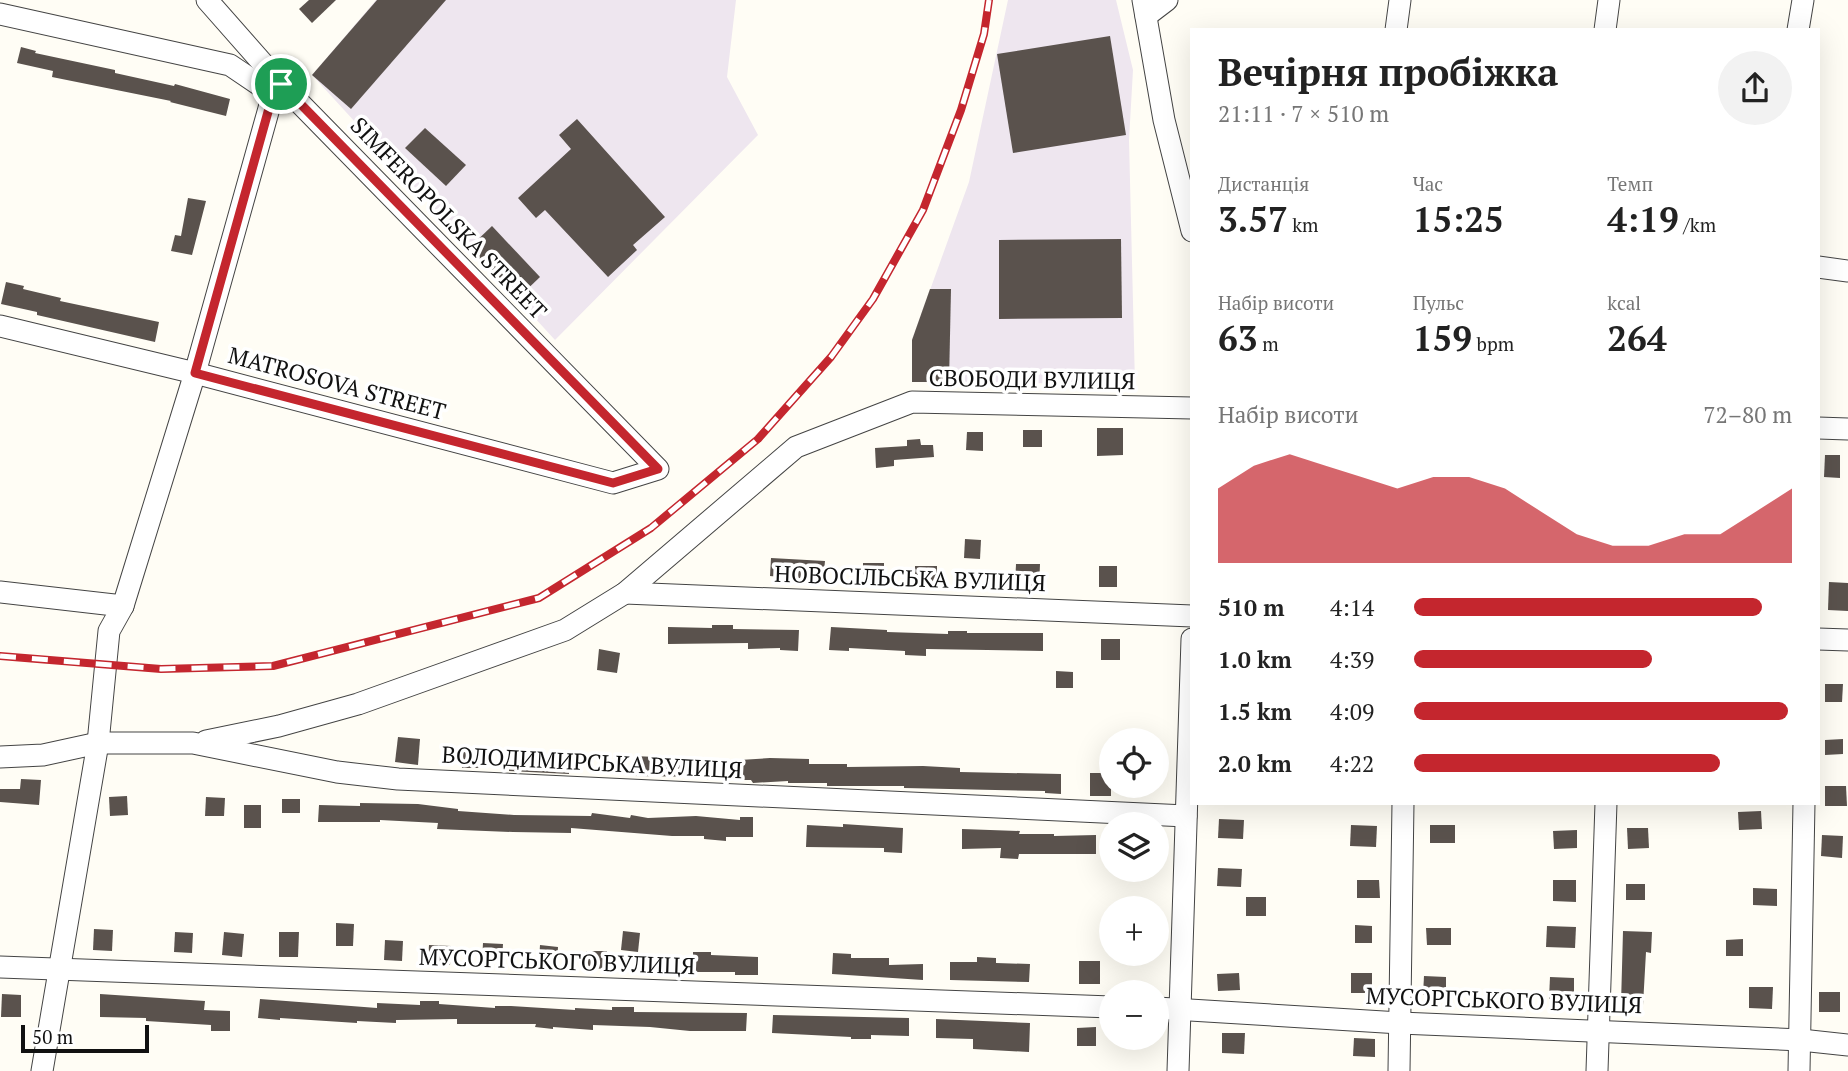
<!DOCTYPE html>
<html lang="uk">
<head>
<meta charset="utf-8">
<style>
  :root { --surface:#fff; --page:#f2f2f2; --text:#222; --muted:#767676; --accent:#c4262e }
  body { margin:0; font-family:"PT Serif",serif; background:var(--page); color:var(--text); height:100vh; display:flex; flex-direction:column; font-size:26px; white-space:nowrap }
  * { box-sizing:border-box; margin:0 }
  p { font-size:23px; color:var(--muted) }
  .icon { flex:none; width:38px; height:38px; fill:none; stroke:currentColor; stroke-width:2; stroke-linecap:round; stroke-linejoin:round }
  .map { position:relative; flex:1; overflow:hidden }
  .panel { position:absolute; left:1190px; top:28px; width:630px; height:777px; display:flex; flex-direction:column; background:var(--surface); border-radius:0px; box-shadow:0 7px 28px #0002 }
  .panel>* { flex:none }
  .controls { position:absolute; left:1099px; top:728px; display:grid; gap:14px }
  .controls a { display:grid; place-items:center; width:70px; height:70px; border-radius:50%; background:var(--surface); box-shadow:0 7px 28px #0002; font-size:35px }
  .scale { position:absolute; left:21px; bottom:18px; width:128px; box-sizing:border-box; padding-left:7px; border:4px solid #111; border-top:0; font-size:19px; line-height:24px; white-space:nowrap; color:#111; -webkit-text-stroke:5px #fff; paint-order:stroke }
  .pin { position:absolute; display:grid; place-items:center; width:60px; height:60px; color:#fff; margin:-30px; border:4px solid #fff; border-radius:50%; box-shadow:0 2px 7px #0007 }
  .round { display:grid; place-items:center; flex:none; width:74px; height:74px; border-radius:37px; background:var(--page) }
  .head { display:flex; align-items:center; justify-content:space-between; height:119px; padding:0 28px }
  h1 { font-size:38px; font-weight:700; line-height:52px }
  .stats { display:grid; grid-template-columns:repeat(3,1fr); gap:10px; height:119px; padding:7px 28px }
  .stats div { display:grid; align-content:center }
  .stats b { font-size:35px; font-weight:700 }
  .stats small { font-size:19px; font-weight:400 }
  .stats p { font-size:19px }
  .chart { height:196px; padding:14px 28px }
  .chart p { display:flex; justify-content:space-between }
  .chart svg { width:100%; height:126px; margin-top:7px; fill:var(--accent); opacity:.7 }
  ul { padding:0 28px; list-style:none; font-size:23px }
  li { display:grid; grid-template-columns:112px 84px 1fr; align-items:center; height:52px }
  li i { height:18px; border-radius:9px; background:var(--accent) }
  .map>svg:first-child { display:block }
</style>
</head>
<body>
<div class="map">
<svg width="1848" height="1071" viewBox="0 0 1848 1071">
  <rect width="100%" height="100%" fill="#fffdf5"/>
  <g fill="#eee6ef">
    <polygon points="376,0 736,0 727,77 758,135 555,340 312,75"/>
    <polygon points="1008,0 1116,0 1133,70 1129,140 1135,384 912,382 912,340 969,182"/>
  </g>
  <g fill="#5a524d">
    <polygon points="309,0 336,0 312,23 299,9"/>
    <polygon points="377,0 446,0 351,109 312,75"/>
    <polygon points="1110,36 1126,135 1013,153 997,54"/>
    <polygon points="21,47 36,51 35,53 115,70 115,73 174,86 175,84 230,99 226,116 170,102 171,101 52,77 53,71 17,63"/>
    <polygon points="577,119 665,217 633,245 637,250 608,277 545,210 536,218 518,198 571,149 559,135"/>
    <polygon points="425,128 466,165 446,186 405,148"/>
    <polygon points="188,198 206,201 192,255 171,251 175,235 181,236"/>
    <polygon points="492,226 540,277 517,299 469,248"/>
    <polygon points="1121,239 1122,318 999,319 999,240"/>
    <polygon points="6,282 24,286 23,289 61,298 60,301 159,322 155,342 37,315 37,312 1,304"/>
    <polygon points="930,289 951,289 949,382 912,382 912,340"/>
    <polygon points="1097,428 1123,428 1123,455 1097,456"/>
    <rect x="1023" y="430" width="19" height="17"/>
    <polygon points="967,432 983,432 983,451 966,450"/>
    <polygon points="920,439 921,445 933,445 934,457 894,460 894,466 876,468 875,448 907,446 907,440"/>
    <polygon points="1825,455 1840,455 1840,478 1824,477"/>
    <polygon points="965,539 981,540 980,559 964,558"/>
    <polygon points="771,558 825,561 823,581 770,576"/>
    <polygon points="863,563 884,563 884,584 863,583"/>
    <polygon points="1016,564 1040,564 1039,587 1015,586"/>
    <polygon points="915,566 937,566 937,585 915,584"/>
    <rect x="1099" y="566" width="18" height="21"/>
    <polygon points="1829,582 1848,583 1848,611 1828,610"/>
    <polygon points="712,625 733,625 733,629 799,630 798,651 780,650 780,648 748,649 748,643 668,644 668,627 712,628"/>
    <polygon points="831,627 887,630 887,632 948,634 948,631 967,631 967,633 1043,633 1043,651 926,649 926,656 905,655 905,651 849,648 849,651 829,650"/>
    <rect x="1101" y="639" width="19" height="21"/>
    <polygon points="599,649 620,653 617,673 597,670"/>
    <polygon points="1056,671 1073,672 1073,688 1056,688"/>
    <polygon points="1825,684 1843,684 1842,702 1825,702"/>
    <polygon points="398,737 420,739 418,765 395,762"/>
    <polygon points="1843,739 1843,754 1825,755 1825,740"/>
    <polygon points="480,749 481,768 462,768 461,750"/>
    <polygon points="509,753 531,753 531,757 569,756 569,774 509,771"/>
    <polygon points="635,756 655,757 655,760 707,762 770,758 809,759 809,764 847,764 847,767 923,766 960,768 960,772 1061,774 1061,794 1045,793 1045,791 904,788 904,786 827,786 827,783 788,783 788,781 753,783 751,780 707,780 707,777 634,776"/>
    <rect x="1090" y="773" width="21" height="23"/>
    <polygon points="21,779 41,780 39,805 0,802 0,789 20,789"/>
    <polygon points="1825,786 1846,786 1847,806 1825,806"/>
    <polygon points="127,796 128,815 110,816 109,797"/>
    <polygon points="206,797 225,798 224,816 205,816"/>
    <rect x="282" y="799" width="18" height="14"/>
    <polygon points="360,803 418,804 458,809 458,811 514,815 591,816 592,813 630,818 631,815 648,818 696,816 740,820 740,817 753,817 753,837 726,837 726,841 704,839 704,836 672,836 571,828 571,833 513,832 437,829 438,823 380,820 380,822 318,822 319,805 360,806"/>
    <rect x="244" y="805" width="17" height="23"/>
    <polygon points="1761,811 1762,829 1739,830 1738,812"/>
    <polygon points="1219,819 1244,820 1243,839 1218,838"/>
    <polygon points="843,824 903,828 902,853 884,852 884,848 806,847 807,825 843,827"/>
    <polygon points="1351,825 1377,826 1376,847 1350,846"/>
    <rect x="1430" y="825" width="25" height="18"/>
    <polygon points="1627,828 1648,828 1649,848 1628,849"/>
    <polygon points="962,829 1020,831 1019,834 1054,834 1054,836 1096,835 1096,854 1019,854 1018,859 1000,858 1001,848 962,849"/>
    <polygon points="1577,830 1577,848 1554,849 1553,831"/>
    <polygon points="1822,835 1843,836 1842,858 1821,856"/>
    <polygon points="1218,868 1242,869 1241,887 1217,886"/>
    <polygon points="1357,880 1379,880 1380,898 1357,898"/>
    <polygon points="1553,880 1576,880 1576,902 1553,901"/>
    <rect x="1626" y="884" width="19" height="16"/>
    <polygon points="1753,888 1777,889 1777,906 1753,905"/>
    <rect x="1246" y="897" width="20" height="19"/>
    <polygon points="336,923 354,924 353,946 336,946"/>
    <polygon points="1355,925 1372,926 1372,943 1355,943"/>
    <polygon points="1547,926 1576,927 1575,948 1546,947"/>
    <polygon points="1426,928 1451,928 1451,945 1427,945"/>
    <polygon points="94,929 113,930 112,951 93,950"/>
    <polygon points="623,931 640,933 638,952 621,950"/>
    <polygon points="1623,931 1652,932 1651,953 1646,952 1643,1005 1621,1004"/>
    <polygon points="175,932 193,933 192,953 174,952"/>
    <polygon points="224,932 244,934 242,957 222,955"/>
    <polygon points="279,932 299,932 298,957 279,957"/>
    <polygon points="1743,939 1743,956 1726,956 1726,940"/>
    <polygon points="385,940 403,941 402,961 384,960"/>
    <polygon points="483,943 503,944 502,963 482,962"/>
    <polygon points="429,945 451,946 450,965 428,964"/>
    <polygon points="540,945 558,947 557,964 539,963"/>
    <polygon points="586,951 607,951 607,969 586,968"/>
    <polygon points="693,952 711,952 711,955 758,957 758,975 735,975 735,972 693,972"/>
    <polygon points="833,953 851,954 851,958 889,958 889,965 923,964 923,980 832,974"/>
    <polygon points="977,957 996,958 996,963 1030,964 1029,982 950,980 950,962 977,962"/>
    <rect x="1079" y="961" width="21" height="23"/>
    <polygon points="1239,973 1240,990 1218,991 1217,974"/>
    <rect x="1351" y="973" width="21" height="20"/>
    <polygon points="1424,976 1446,977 1446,996 1423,995"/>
    <polygon points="1550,977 1574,978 1574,1000 1549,999"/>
    <polygon points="1749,987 1773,987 1772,1009 1749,1008"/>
    <rect x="1819" y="992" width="21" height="20"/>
    <polygon points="2,994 21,995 21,1017 1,1017"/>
    <polygon points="100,994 205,1001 204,1010 230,1011 230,1031 211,1031 211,1025 146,1021 146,1018 100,1017"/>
    <polygon points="260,999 377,1008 377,1003 420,1005 420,1001 439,1001 439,1004 495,1008 495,1006 511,1006 575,1010 575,1008 612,1010 612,1007 634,1007 634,1012 747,1013 746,1031 690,1031 650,1027 593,1025 593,1030 553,1027 553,1029 535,1027 536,1024 457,1024 457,1019 396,1020 396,1023 357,1021 357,1023 280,1018 280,1020 258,1018"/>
    <polygon points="773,1015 909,1018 909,1036 871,1035 871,1039 851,1039 851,1037 772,1033"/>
    <polygon points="936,1019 1030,1023 1029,1052 973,1049 973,1039 936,1038"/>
    <polygon points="1096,1027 1096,1046 1077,1046 1077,1028"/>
    <polygon points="1222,1033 1245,1033 1244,1054 1222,1053"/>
    <polygon points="1354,1038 1375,1039 1375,1057 1353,1056"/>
  </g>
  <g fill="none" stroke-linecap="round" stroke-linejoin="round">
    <g stroke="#444" stroke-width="23">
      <g id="street">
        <polyline points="1143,0 1164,120 1192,231"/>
        <polyline points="0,14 230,65 273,94 280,86"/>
        <polyline points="1146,16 1167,0"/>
        <polyline points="1396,30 1400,0"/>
        <polyline points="1605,30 1609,0"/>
        <polyline points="1798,30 1803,0"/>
        <polyline points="1818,267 1848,271"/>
        <polyline points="0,326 195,373 613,483 658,469 281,84 207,0"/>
        <polyline points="1818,428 1848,429"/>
        <polyline points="0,592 123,606"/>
        <polyline points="625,593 1192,616"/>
        <polyline points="1818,639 1848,640"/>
        <polyline points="206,741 279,726 358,704 565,630 625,593 796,447 912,402 1192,408"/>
        <polyline points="0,757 43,755 98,743 193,743 337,772 398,779 1186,816"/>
        <polyline points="0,967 1111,1007"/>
        <polyline points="1157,1008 1400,1023 1801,1040 1848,1045"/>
        <polyline points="42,1071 98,743 109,631 123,606 195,373 273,94"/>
        <polyline points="1178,1071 1192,639"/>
        <polyline points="1399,1071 1403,803"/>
        <polyline points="1597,1071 1606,803"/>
        <polyline points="1799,1071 1804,803"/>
      </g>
    </g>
    <use href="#street" stroke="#fff" stroke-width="21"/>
    <g stroke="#c4262e" stroke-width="8">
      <polyline id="rail" points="0,656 161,669 273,666 539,598 651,528 758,439 831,357 873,299 923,210 961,110 984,34 989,0"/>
    </g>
    <use href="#rail" stroke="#fff" stroke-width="5" stroke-dasharray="16" stroke-linecap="butt"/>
  </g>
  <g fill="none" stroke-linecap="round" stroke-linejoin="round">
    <g stroke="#fff" stroke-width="14">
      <polygon id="route" points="281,84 658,469 613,483 195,373 273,94"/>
    </g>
    <use href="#route" stroke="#c4262e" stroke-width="9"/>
  </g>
  <g text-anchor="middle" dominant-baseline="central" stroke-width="7" stroke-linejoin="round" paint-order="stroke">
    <g font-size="23" fill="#111" stroke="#fff">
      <text transform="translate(449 218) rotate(46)">SIMFEROPOLSKA STREET</text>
      <text transform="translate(1032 379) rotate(1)">СВОБОДИ ВУЛИЦЯ</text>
      <text transform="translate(337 383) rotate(15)">MATROSOVA STREET</text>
      <text transform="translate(910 578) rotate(2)">НОВОСІЛЬСЬКА ВУЛИЦЯ</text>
      <text transform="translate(592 762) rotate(3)">ВОЛОДИМИРСЬКА ВУЛИЦЯ</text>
      <text transform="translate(557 961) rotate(2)">МУСОРГСЬКОГО ВУЛИЦЯ</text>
      <text transform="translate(1504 1000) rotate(2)">МУСОРГСЬКОГО ВУЛИЦЯ</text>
    </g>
  </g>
</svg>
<div class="controls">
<a><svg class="icon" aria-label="locate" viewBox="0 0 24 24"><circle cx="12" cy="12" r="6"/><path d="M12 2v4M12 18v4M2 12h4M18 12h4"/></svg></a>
<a><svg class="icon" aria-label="layers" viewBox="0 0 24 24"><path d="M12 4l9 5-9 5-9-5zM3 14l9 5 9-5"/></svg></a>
<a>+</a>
<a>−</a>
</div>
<div class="scale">50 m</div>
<div class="pin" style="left:281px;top:84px;background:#1e9e55"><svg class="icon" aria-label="arrive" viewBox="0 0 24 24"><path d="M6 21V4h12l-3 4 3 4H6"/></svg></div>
<section class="panel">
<div class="head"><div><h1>Вечірня пробіжка</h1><p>21:11 · 7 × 510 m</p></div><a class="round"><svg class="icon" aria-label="share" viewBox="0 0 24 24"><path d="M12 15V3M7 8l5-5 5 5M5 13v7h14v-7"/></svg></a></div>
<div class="stats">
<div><p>Дистанція</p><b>3.57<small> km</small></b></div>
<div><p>Час</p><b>15:25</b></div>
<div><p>Темп</p><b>4:19<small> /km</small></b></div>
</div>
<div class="stats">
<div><p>Набір висоти</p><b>63<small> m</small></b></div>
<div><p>Пульс</p><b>159<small> bpm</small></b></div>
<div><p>kcal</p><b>264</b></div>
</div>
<div class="chart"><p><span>Набір висоти</span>72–80 m</p>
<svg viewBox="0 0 160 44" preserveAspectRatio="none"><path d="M0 44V18L10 10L20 6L30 10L40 14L50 18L60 14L70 14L80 18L90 26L100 34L110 38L120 38L130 34L140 34L150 26L160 18V44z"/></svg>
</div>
<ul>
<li><b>510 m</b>4:14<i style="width:92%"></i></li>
<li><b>1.0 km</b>4:39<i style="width:63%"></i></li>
<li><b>1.5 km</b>4:09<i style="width:99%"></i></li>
<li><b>2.0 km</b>4:22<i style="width:81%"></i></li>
</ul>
</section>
</div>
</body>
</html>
